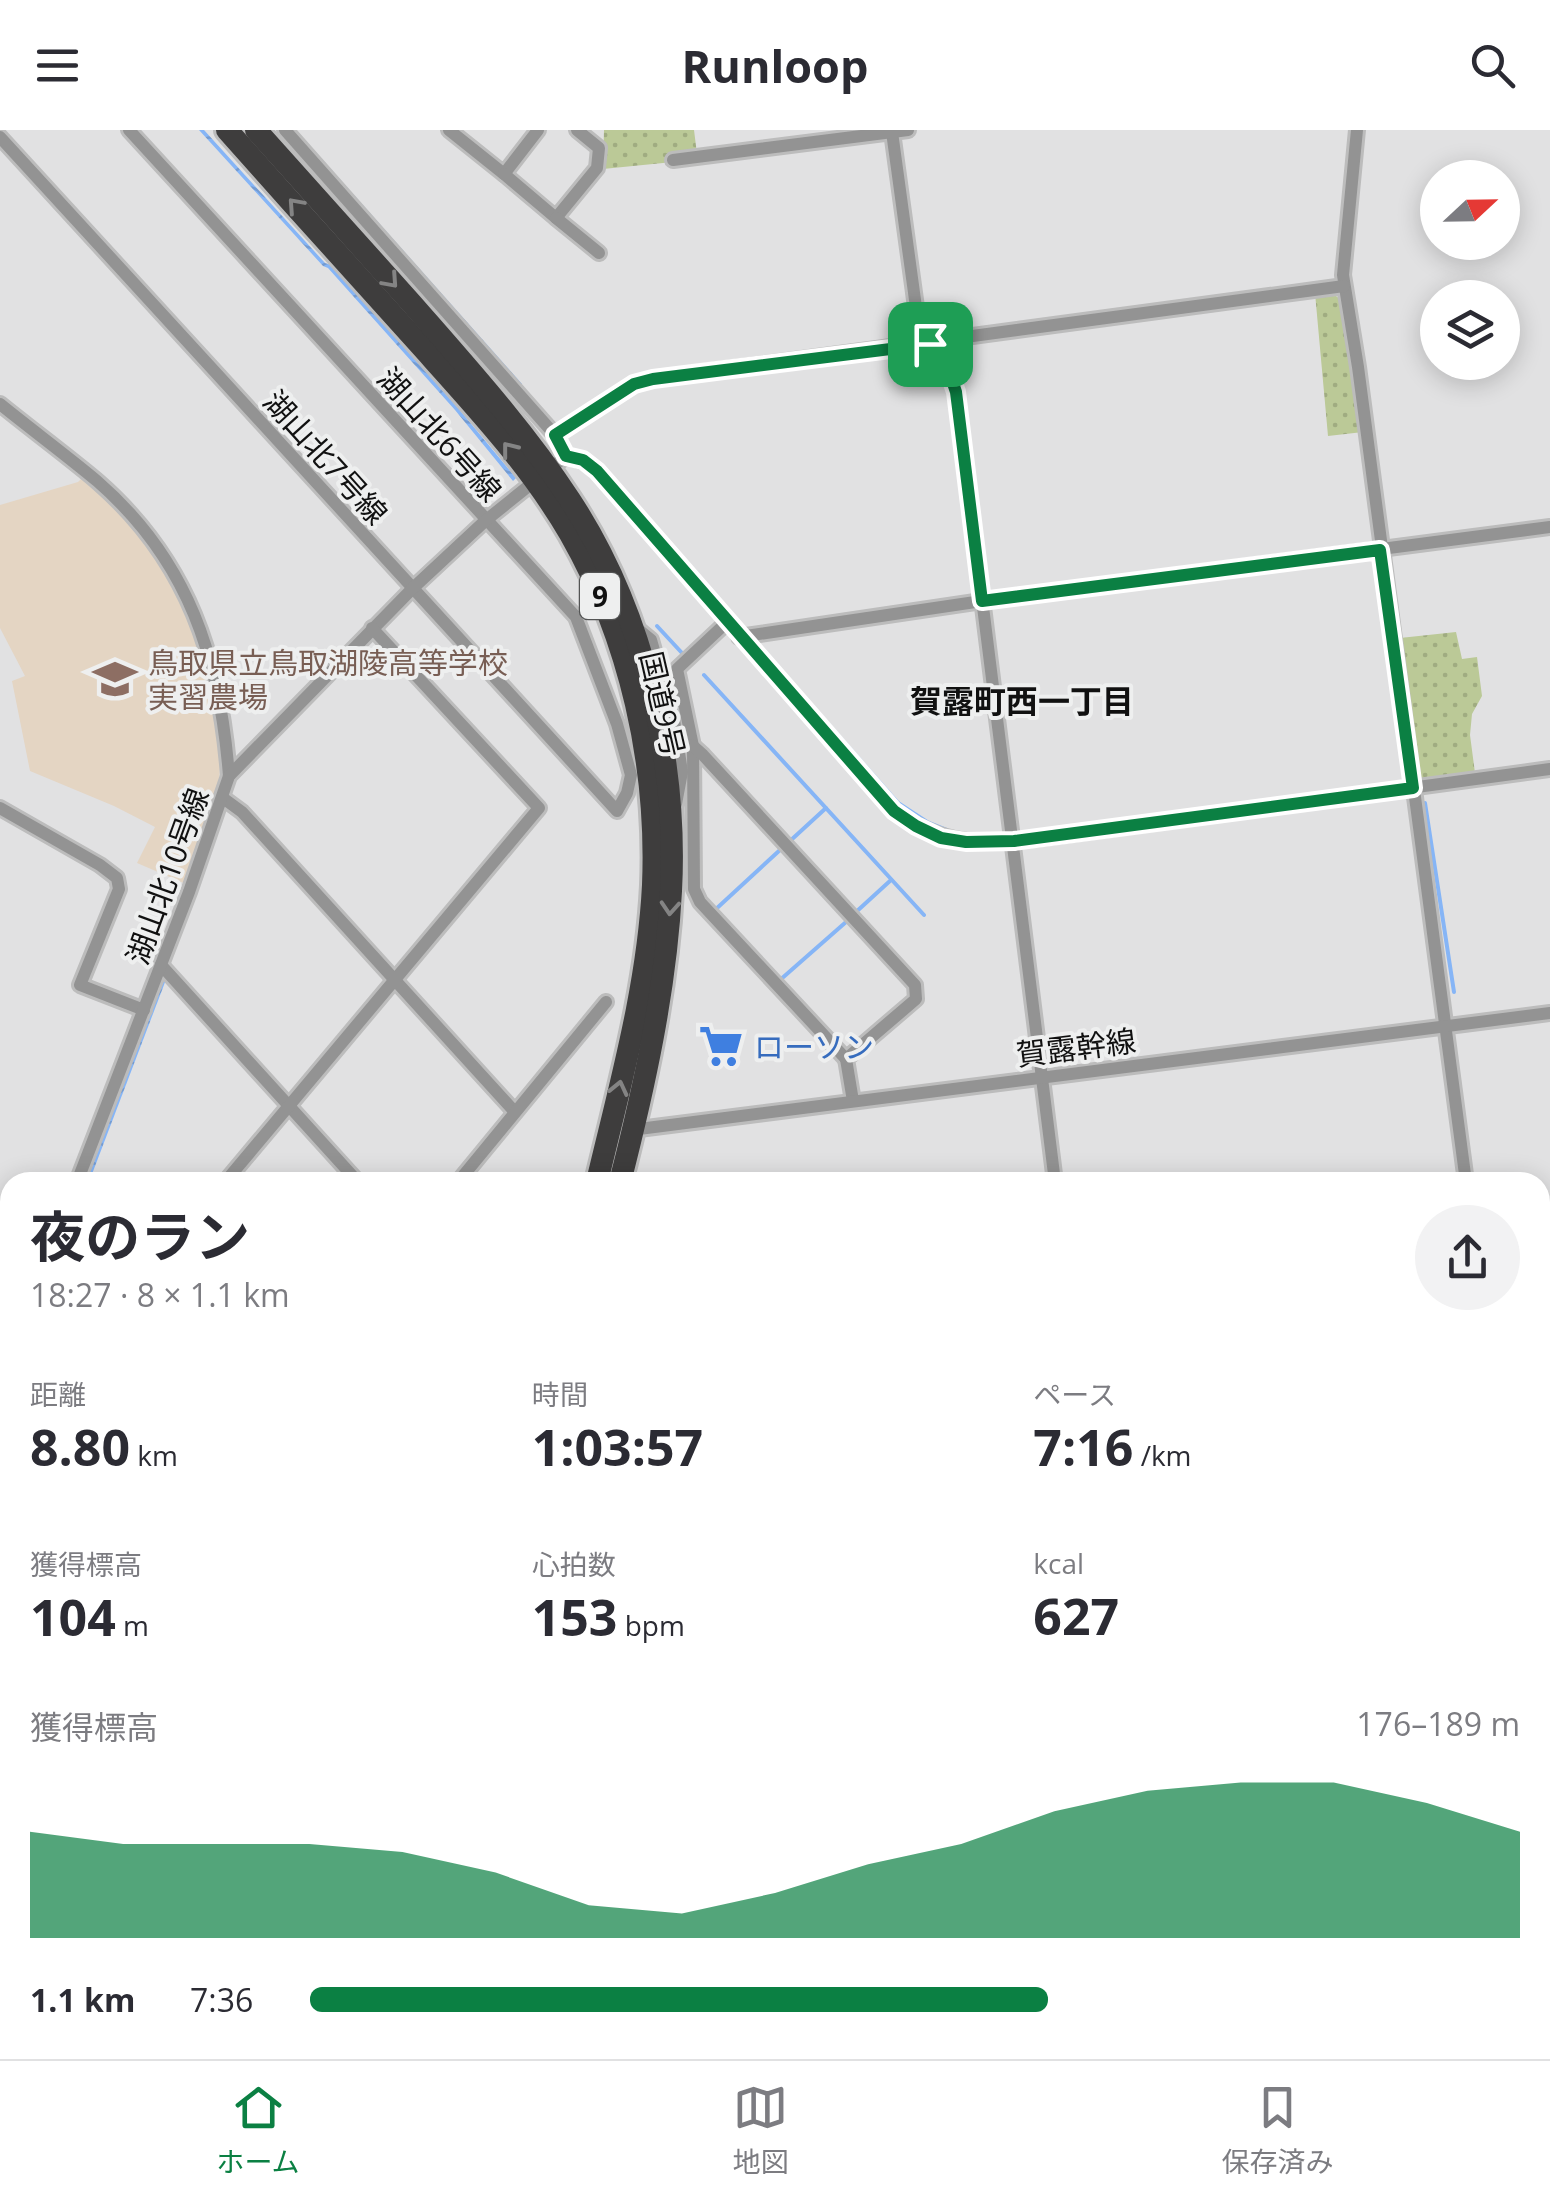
<!DOCTYPE html>
<html lang="ja">
<head>
<meta charset="utf-8">
<style>
  :root { --surface:#fff; --page:#f2f2f3; --text:#2b2b33; --muted:#7c7c81; --line:#e1e1e2; --accent:#0b8043 }
  body { margin:0; font-family:"Open Sans","Noto Sans JP",sans-serif; background:var(--page); color:var(--text); height:100vh; display:flex; flex-direction:column; font-size:38px; white-space:nowrap }
  * { box-sizing:border-box; margin:0 }
  p { font-size:32px; color:var(--muted) }
  .icon { flex:none; width:55px; height:55px; fill:none; stroke:currentColor; stroke-width:2; stroke-linecap:round; stroke-linejoin:round }
  .map { position:relative; flex:1; overflow:hidden }
  .side { position:absolute; left:0px; top:1042px; width:1550px; height:888px; display:flex; flex-direction:column; background:var(--surface); border-radius:30px 30px 0 0; box-shadow:0 5px 25px #0003 }
  .side>* { flex:none }
  .needle { width:65px; rotate:68deg }
  .fabs { position:absolute; left:1420px; top:30px; display:grid; gap:20px }
  .fabs a { display:grid; place-items:center; width:100px; height:100px; border-radius:50%; background:var(--surface); box-shadow:0 5px 25px #0003; font-size:50px }
  .pin { position:absolute; display:grid; place-items:center; width:85px; height:85px; color:#fff; margin:-42px; border-radius:20px; box-shadow:0 5px 15px #0006 }
  .round { display:grid; place-items:center; flex:none; width:105px; height:105px; border-radius:52px; background:var(--page) }
  .summary { display:flex; align-items:center; justify-content:space-between; height:170px; padding:0 30px }
  h1 { font-size:55px; font-weight:700; line-height:75px }
  .stats { display:grid; grid-template-columns:repeat(3,1fr); gap:15px; height:170px; padding:10px 30px }
  .stats div { display:grid; align-content:center }
  .stats b { font-size:50px; font-weight:700 }
  .stats small { font-size:28px; font-weight:400 }
  .stats p { font-size:28px }
  .chart { height:280px; padding:20px 30px }
  .chart p { display:flex; justify-content:space-between }
  .chart svg { width:100%; height:180px; margin-top:10px; fill:var(--accent); opacity:.7 }
  ul { padding:0 30px; list-style:none; font-size:32px }
  li { display:grid; grid-template-columns:160px 120px 1fr; align-items:center; height:75px }
  li i { height:25px; border-radius:12px; background:var(--accent) }
  header { display:flex; justify-content:space-between; align-items:center; height:130px; padding:0 30px; background:var(--surface); font-size:45px; font-weight:700 }
  .dock { display:flex; justify-content:space-around; align-items:center; height:140px; border-top:2px solid var(--line); background:var(--surface); font-size:28px; color:var(--muted) }
  .dock a { display:grid; justify-items:center; gap:5px }
  .dock .current { color:var(--accent) }
  .map>svg:first-child { display:block }
</style>
</head>
<body>
<header><svg class="icon" aria-label="menu" viewBox="0 0 24 24"><path d="M4 6h16M4 12h16M4 18h16"/></svg>Runloop<svg class="icon" aria-label="search" viewBox="0 0 24 24"><circle cx="10" cy="10" r="6"/><path d="M15 15l6 6"/></svg></header>
<div class="map">
<svg width="1550" height="1929" viewBox="0 0 1550 1929">
  <defs>
    <pattern id="grass-dots" width="8" height="8" patternUnits="userSpaceOnUse" patternTransform="scale(2.5)"><rect width="8" height="8" fill="#bbc997"/><path d="M2 2h.1M6 6h.1" fill="none" stroke="#a0ac81" stroke-width="1.8" stroke-linecap="round"/></pattern>
    <pattern id="water-waves" width="16" height="10" patternUnits="userSpaceOnUse" patternTransform="scale(2.5)"><rect width="16" height="10" fill="#86b5f6"/><path d="M0 5q4-4 8 0t8 0" fill="none" stroke="#739bd2"/></pattern>
  </defs>
  <rect width="100%" height="100%" fill="#e1e1e2"/>
  <polygon fill="#e4d5c3" points="83,347 133,394 167,440 199,503 220,596 220,634 219,658 186,754 137,733 155,697 114,676 30,641 12,551 25,546 0,498 0,375 78,352"/>
  <g fill="url(#grass-dots)">
    <polygon points="604,0 694,0 697,24 673,32 603,39"/>
    <polygon points="1331,162 1341,170 1363,302 1328,306 1315,163"/>
    <polygon points="1456,502 1462,529 1477,527 1482,566 1472,584 1470,605 1475,643 1425,650 1417,645 1400,508"/>
  </g>
  <g fill="url(#water-waves)">
    <polygon points="199,0 204,0 325,133 331,135 458,278 516,348 513,351 455,280 328,138 323,136"/>
    <polygon points="293,0 296,0 522,254 520,255"/>
    <polygon points="163,846 167,847 89,1052 86,1052"/>
    <polygon points="0,1895 10,1898 10,1920 120,1920 141,1924 223,1924 241,1929 0,1929"/>
  </g>
  <g fill="none" stroke-linecap="round" stroke-linejoin="round">
    <g stroke="#86b5f6" stroke-width="4">
      <polyline points="657,496 682,523"/>
      <polyline points="756,513 898,673 927,692 947,700"/>
      <polyline points="704,545 924,785"/>
      <polyline points="1425,673 1454,862"/>
      <polyline points="790,711 826,678"/>
      <polyline points="716,779 780,720"/>
      <polyline points="856,782 891,750"/>
      <polyline points="780,850 846,792"/>
    </g>
    <g stroke="#bcbcbc" stroke-width="18">
      <g id="street">
        <polyline points="285,0 555,305 566,326"/>
        <polyline points="449,0 504,44 538,0"/>
        <polyline points="1357,0 1343,145 1358,237 1466,1052"/>
        <polyline points="892,2 919,199 922,208 947,235 956,261 1055,1052"/>
        <polyline points="0,7 617,681 627,663 631,645 617,594 576,487 129,0"/>
        <polyline points="673,30 908,0"/>
        <polyline points="504,44 556,88 597,38 599,18 577,0"/>
        <polyline points="556,88 599,123"/>
        <path d="M0,274C32,300 66,325 97,351C189,431 220,529 229,646"/>
        <polyline points="555,305 634,254 653,249 1344,156"/>
        <polyline points="726,493 677,539 693,616 694,759 700,772 846,929"/>
        <polyline points="634,496 651,510 674,590 682,642 676,674"/>
        <polyline points="739,507 982,471 1550,397"/>
        <polyline points="679,614 693,616 703,625 915,855 916,869 846,929 853,971"/>
        <polyline points="223,668 242,682 514,981"/>
        <polyline points="0,678 100,735 117,748 119,759 80,855 144,880"/>
        <polyline points="161,835 358,1052"/>
        <polyline points="631,1000 1550,883"/>
        <path d="M77,1052L189,762L229,646L412,459L485,391L566,326L583,331L597,341L894,681C944,717 982,715 1041,708L1550,639"/>
        <polyline points="225,1052 539,678 372,498"/>
        <polyline points="458,1052 606,872"/>
        <polyline points="1540,1123 1550,1122"/>
        <polyline points="0,1168 10,1172"/>
        <polyline points="0,1254 10,1228"/>
        <polyline points="0,1324 10,1311"/>
        <polyline points="0,1344 10,1347"/>
        <polyline points="0,1409 10,1411"/>
        <polyline points="1540,1477 1550,1531"/>
        <polyline points="0,1563 10,1566"/>
        <polyline points="1540,1593 1550,1591"/>
        <polyline points="1540,1702 1545,1724"/>
        <polyline points="0,1764 10,1714"/>
        <polyline points="1540,1797 1550,1801"/>
        <polyline points="437,1920 457,1929"/>
        <polyline points="1328,1920 1339,1929"/>
        <polyline points="576,1929 577,1920"/>
        <polyline points="911,1929 913,1920"/>
        <polyline points="1080,1929 1082,1920"/>
        <polyline points="1214,1929 1216,1920"/>
        <polyline points="1359,1929 1361,1920"/>
      </g>
    </g>
    <g stroke="#bcbcbc" stroke-width="22">
      <g id="secondary">
        <polyline points="1540,1407 1550,1402"/>
        <polyline points="0,1695 10,1697"/>
      </g>
    </g>
    <g stroke="#bcbcbc" stroke-width="28">
      <g id="highway">
        <path d="M227,0C291,72 355,143 420,215C473,274 530,335 570,404C630,509 658,635 653,755C648,856 620,955 597,1052"/>
        <path d="M256,0C308,58 361,117 413,175C468,238 524,300 570,370C643,481 678,629 671,761C666,859 644,958 620,1052"/>
        <polyline points="376,1929 378,1920"/>
        <polyline points="393,1929 395,1920"/>
        <polyline points="416,1929 418,1920"/>
        <polyline points="435,1929 437,1920"/>
      </g>
    </g>
    <use href="#street" stroke="#939393" stroke-width="12"/>
    <use href="#secondary" stroke="#6e6d6d" stroke-width="18"/>
    <use href="#highway" stroke="#3e3d3d" stroke-width="22"/>
  </g>
  <defs><path id="oneway-chevron" d="M-2-3.5L2.5 0L-2 3.5" fill="none" stroke-width="1.6" stroke-linecap="round" stroke-linejoin="round" transform="scale(2.5)"/></defs>
  <g stroke="#848484">
    <use href="#oneway-chevron" transform="translate(295 75) rotate(-132)"/>
    <use href="#oneway-chevron" transform="translate(391 151) rotate(48)"/>
    <use href="#oneway-chevron" transform="translate(509 319) rotate(-128)"/>
    <use href="#oneway-chevron" transform="translate(670 778) rotate(94)"/>
    <use href="#oneway-chevron" transform="translate(619 958) rotate(-77)"/>
  </g>
  <g fill="none" stroke-linecap="round" stroke-linejoin="round">
    <g stroke="#fff" stroke-width="20">
      <polygon id="route" points="930,214 947,235 956,262 982,471 1380,420 1413,658 1014,711 966,712 941,708 916,696 894,681 597,341 583,330 566,326 555,305 634,254 653,249"/>
    </g>
    <use href="#route" stroke="#0b8043" stroke-width="12"/>
  </g>
  <defs>
    <g id="school-bare" transform="scale(3.45)"><path d="M0-5L7-2L0 1L-7-2ZM-4 1L0 2.5L4 1V4Q0 6-4 4Z" fill="#8d6e63" stroke="#eeefef" stroke-width="2.5" paint-order="stroke"/></g>
    <g id="supermarket-bare" transform="scale(3.45)"><path d="M-6-5.5h2.5l.6 2H6L4.5 2H-2.5L-4.4-4H-6ZM-1.5 3.2a1.3 1.3 0 1 0 .1 0ZM3 3.2a1.3 1.3 0 1 0 .1 0Z" fill="#3f7fe0" stroke="#eeefef" stroke-width="2.5" paint-order="stroke"/></g>
  </defs>
  <g fill-rule="evenodd">
    <use href="#school-bare" x="115" y="549"/>
    <use href="#supermarket-bare" x="721" y="916"/>
  </g>
  <g text-anchor="middle" dominant-baseline="central" stroke-width="8" stroke-linejoin="round" paint-order="stroke">
    <rect fill="#eeefef" stroke="#535454" stroke-width="2.5" x="580" y="443" width="40" height="46" rx="8"/>
    <g font-size="28" font-weight="bold" fill="#111">
      <text x="600" y="466">9</text>
    </g>
    <g font-size="30" fill="#111" stroke="#eeefef">
      <text transform="translate(440 304) rotate(48)">湖山北6号線</text>
      <text transform="translate(326 327) rotate(48)">湖山北7号線</text>
      <text transform="translate(663 574) rotate(77)">国道9号</text>
      <text transform="translate(167 746) rotate(-70)">湖山北10号線</text>
      <text transform="translate(1076 917) rotate(-7)">賀露幹線</text>
    </g>
    <g font-size="30" fill="#785e54" stroke="#eeefef" text-anchor="start">
      <text x="148" y="532">鳥取県立鳥取湖陵高等学校<tspan x="148" dy="34">実習農場</tspan></text>
    </g>
    <g font-size="30" fill="#366cbe" stroke="#eeefef" text-anchor="start">
      <text x="754" y="916">ローソン</text>
    </g>
    <g font-size="32" font-weight="bold" fill="#111" stroke="#eeefef">
      <text x="1022" y="570">賀露町西一丁目</text>
    </g>
  </g>
</svg>
<div class="fabs">
<a><svg class="needle" viewBox="-14 -14 28 28"><path d="M0-13l5 13h-10z" fill="#e53935"/><path d="M0 13l5-13h-10z" fill="#7c7c81"/></svg></a>
<a><svg class="icon" aria-label="layers" viewBox="0 0 24 24"><path d="M12 4l9 5-9 5-9-5zM3 14l9 5 9-5"/></svg></a>
</div>
<div class="pin" style="left:930px;top:214px;background:#1e9e55"><svg class="icon" aria-label="arrive" viewBox="0 0 24 24"><path d="M6 21V4h12l-3 4 3 4H6"/></svg></div>
<section class="side">
<div class="summary"><div><h1>夜のラン</h1><p>18:27 · 8 × 1.1 km</p></div><a class="round"><svg class="icon" aria-label="share" viewBox="0 0 24 24"><path d="M12 15V3M7 8l5-5 5 5M5 13v7h14v-7"/></svg></a></div>
<div class="stats">
<div><p>距離</p><b>8.80<small> km</small></b></div>
<div><p>時間</p><b>1:03:57</b></div>
<div><p>ペース</p><b>7:16<small> /km</small></b></div>
</div>
<div class="stats">
<div><p>獲得標高</p><b>104<small> m</small></b></div>
<div><p>心拍数</p><b>153<small> bpm</small></b></div>
<div><p>kcal</p><b>627</b></div>
</div>
<div class="chart"><p><span>獲得標高</span>176–189 m</p>
<svg viewBox="0 0 160 44" preserveAspectRatio="none"><path d="M0 44V18L10 21L20 21L30 21L40 23L50 28L60 36L70 38L80 33L90 26L100 21L110 13L120 8L130 6L140 6L150 11L160 18V44z"/></svg>
</div>
<ul>
<li><b>1.1 km</b>7:36<i style="width:61%"></i></li>
</ul>
</section>
</div>
<nav class="dock">
<a class="current"><svg class="icon" aria-label="home" viewBox="0 0 24 24"><path d="M3 11l9-7 9 7M6 9v11h12V9"/></svg>ホーム</a>
<a><svg class="icon" aria-label="map" viewBox="0 0 24 24"><path d="M3 6l6-2 6 2 6-2v14l-6 2-6-2-6 2zM9 4v14M15 6v14"/></svg>地図</a>
<a><svg class="icon" aria-label="saved" viewBox="0 0 24 24"><path d="M7 4h10v16l-5-4-5 4z"/></svg>保存済み</a>
</nav>
</body>
</html>
